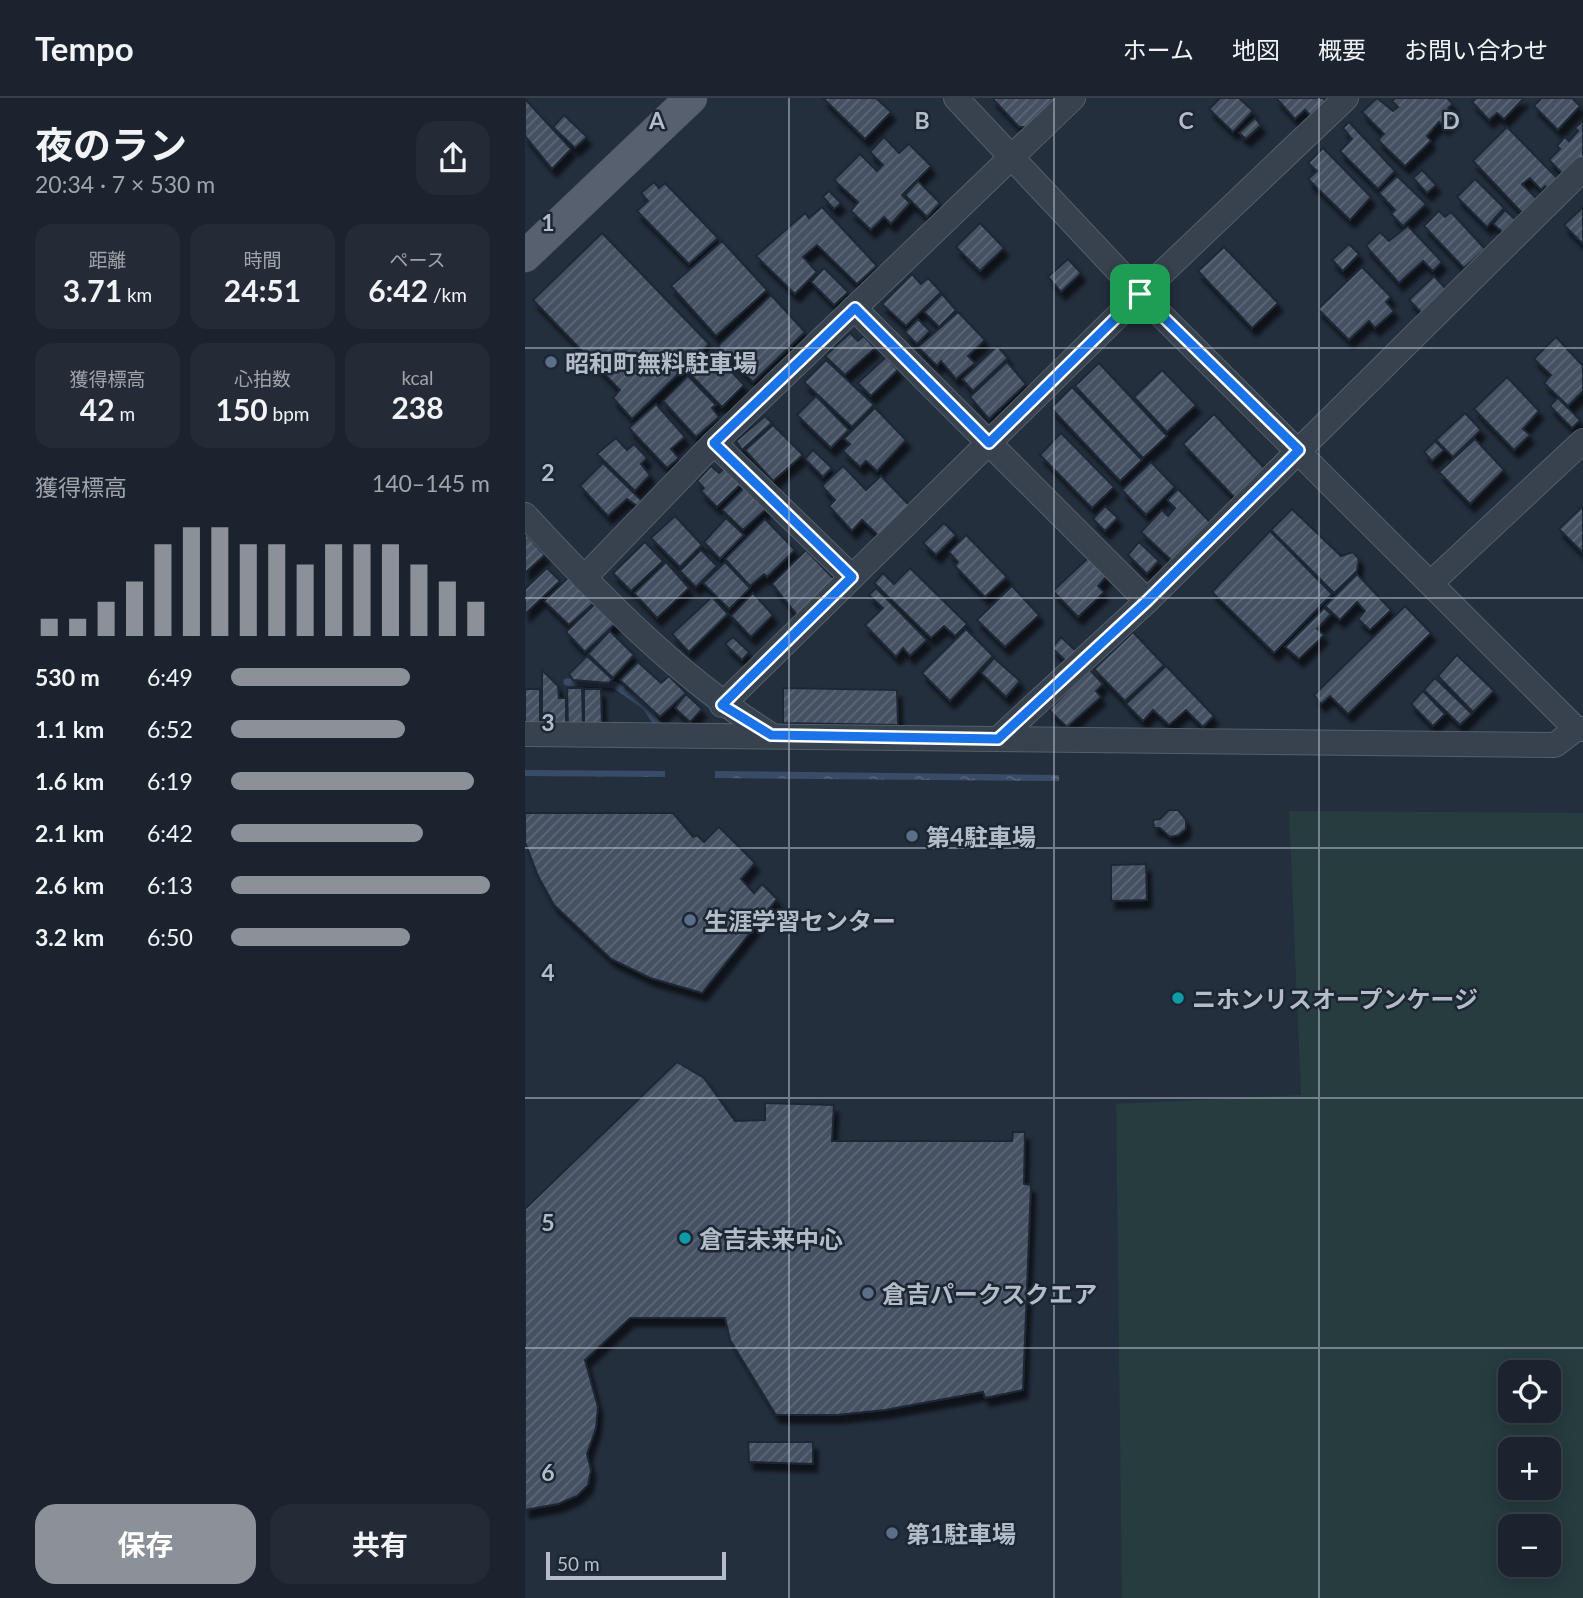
<!DOCTYPE html>
<html lang="ja">
<head>
<meta charset="utf-8">
<style>
  :root { --surface:#1b232e; --page:#242b36; --text:#f1f3f6; --muted:#a0a4aa; --line:#39404a; --accent:#8c9099 }
  body { margin:0; font-family:Lato,"Noto Sans JP",sans-serif; background:var(--page); color:var(--text); height:100vh; display:flex; flex-direction:column; font-size:26px; white-space:nowrap }
  * { box-sizing:border-box; margin:0 }
  p { font-size:23px; color:var(--muted) }
  .icon { flex:none; width:38px; height:38px; fill:none; stroke:currentColor; stroke-width:2; stroke-linecap:round; stroke-linejoin:round }
  .map { position:relative; flex:1; overflow:hidden }
  .side { display:flex; flex-direction:column; background:var(--surface); width:525px }
  .side>* { flex:none }
  .fabs { position:absolute; left:973px; top:1262px; display:grid; gap:14px }
  .fabs a { display:grid; place-items:center; width:63px; height:63px; border-radius:14px; background:var(--surface); box-shadow:0 4px 18px #0003,0 0 0 2px var(--line); font-size:35px }
  .scale { position:absolute; left:21px; bottom:18px; width:180px; box-sizing:border-box; padding-left:7px; border:4px solid #b4bcc9; border-top:0; font-size:19px; line-height:24px; white-space:nowrap; color:#b4bcc9; -webkit-text-stroke:5px #1d2633; paint-order:stroke }
  .pin { position:absolute; display:grid; place-items:center; width:60px; height:60px; color:#fff; margin:-30px; border-radius:14px; box-shadow:0 4px 10px #0006 }
  .round { display:grid; place-items:center; flex:none; width:74px; height:74px; border-radius:21px; background:var(--page) }
  .overview { display:flex; align-items:center; justify-content:space-between; height:119px; padding:0 35px }
  h1 { font-size:38px; font-weight:700; line-height:52px }
  .metrics { display:grid; grid-template-columns:repeat(3,1fr); gap:10px; height:119px; padding:7px 35px }
  .metrics div { display:grid; align-content:center; border-radius:18px; background:var(--page); text-align:center }
  .metrics b { font-size:30px; font-weight:700 }
  .metrics small { font-size:19px; font-weight:400 }
  .metrics p { font-size:19px }
  .chart { height:196px; padding:14px 35px }
  .chart p { display:flex; justify-content:space-between }
  .chart svg { width:100%; height:126px; margin-top:7px; stroke:var(--accent); stroke-width:6 }
  .action { display:flex; gap:14px; margin-top:auto; padding:14px 35px }
  .action a { flex:1; height:80px; border-radius:21px; background:var(--accent); color:#fff; font-size:28px; font-weight:700; line-height:80px; text-align:center }
  .action a+a { background:var(--page); color:var(--text) }
  ul { padding:0 35px; list-style:none; font-size:23px }
  li { display:grid; grid-template-columns:112px 84px 1fr; align-items:center; height:52px }
  li i { height:18px; border-radius:9px; background:var(--accent) }
  header { display:flex; align-items:center; gap:42px; box-sizing:border-box; height:98px; padding:0 35px; background:var(--surface); border-bottom:2px solid var(--line) }
  header strong { font-size:33px }
  nav { display:flex; gap:38px; margin-inline-start:auto; font-size:24px }
  main { display:flex; flex:1; min-height:0 }
  .map>svg:first-child { display:block }
</style>
</head>
<body>
<header>
<strong>Tempo</strong>
<nav><a>ホーム</a><a>地図</a><a>概要</a><a>お問い合わせ</a></nav>
</header>
<main>
<section class="side">
<div class="overview"><div><h1>夜のラン</h1><p>20:34 · 7 × 530 m</p></div><a class="round"><svg class="icon" aria-label="share" viewBox="0 0 24 24"><path d="M12 15V3M7 8l5-5 5 5M5 13v7h14v-7"/></svg></a></div>
<div class="metrics">
<div><p>距離</p><b>3.71<small> km</small></b></div>
<div><p>時間</p><b>24:51</b></div>
<div><p>ペース</p><b>6:42<small> /km</small></b></div>
</div>
<div class="metrics">
<div><p>獲得標高</p><b>42<small> m</small></b></div>
<div><p>心拍数</p><b>150<small> bpm</small></b></div>
<div><p>kcal</p><b>238</b></div>
</div>
<div class="chart"><p><span>獲得標高</span>140–145 m</p>
<svg viewBox="0 0 160 44" preserveAspectRatio="none"><path d="M5 44V38M15 44V38M25 44V32M35 44V25M45 44V12M55 44V6M65 44V6M75 44V12M85 44V12M95 44V19M105 44V12M115 44V12M125 44V12M135 44V19M145 44V25M155 44V32"/></svg>
</div>
<ul>
<li><b>530 m</b>6:49<i style="width:69%"></i></li>
<li><b>1.1 km</b>6:52<i style="width:67%"></i></li>
<li><b>1.6 km</b>6:19<i style="width:94%"></i></li>
<li><b>2.1 km</b>6:42<i style="width:74%"></i></li>
<li><b>2.6 km</b>6:13<i style="width:100%"></i></li>
<li><b>3.2 km</b>6:50<i style="width:69%"></i></li>
</ul>
<div class="action"><a>保存</a><a>共有</a></div>
</section>
<div class="map">
<svg width="1058" height="1500" viewBox="0 0 1058 1500">
  <defs>
    <pattern id="water-ripples" width="26" height="14" patternUnits="userSpaceOnUse" patternTransform="scale(1.75)"><rect width="26" height="14" fill="#394c67"/><path d="M2 4q2-2 4 0t4 0M15 11q2-2 4 0t4 0" fill="none" stroke="#53647b"/></pattern>
    <pattern id="building-hatch" width="6" height="6" patternUnits="userSpaceOnUse" patternTransform="scale(1.75)"><rect width="6" height="6" fill="#455162"/><path d="M-1 1l2-2M0 6l6-6M5 7l2-2" fill="none" stroke="#5d6877"/></pattern>
    <filter id="shadow"><feDropShadow dx="4.5" dy="8" stdDeviation="2" flood-color="#0009"/></filter>
  </defs>
  <rect width="100%" height="100%" fill="#242f3e"/>
  <path fill="#263c3f" fill-rule="evenodd" d="M764,713L1058,715V1500H597L591,1006L776,997ZM985,1274H1024V1312H985ZM985,1351H1024V1390H985ZM985,1428H1024V1466H985Z"/>
  <g fill="url(#water-ripples)">
    <polygon points="0,672 140,673 140,679 0,678"/>
    <polygon points="190,673 534,677 534,683 190,680"/>
  </g>
  <g fill="none" stroke-linecap="round" stroke-linejoin="round">
    <polyline stroke="#394c67" stroke-width="7" points="42,584 90,587 121,609 133,627"/>
  </g>
  <g fill="url(#building-hatch)" stroke="#1f2835" stroke-width="2" filter="url(#shadow)">
    <polygon points="298,0 351,0 366,14 340,41"/>
    <polygon points="467,0 534,0 504,29 494,29"/>
    <polygon points="695,0 714,0 728,13 708,34 684,11"/>
    <polygon points="751,0 798,0 804,6 789,21 780,12 770,21"/>
    <polygon points="852,0 868,13 873,9 867,3 871,0 922,0 928,6 923,10 931,18 919,29 914,24 902,38 906,43 880,68 853,42 859,36 837,14"/>
    <polygon points="951,0 999,0 979,21 972,15 964,22 947,4"/>
    <polygon points="1017,0 1047,0 1055,8 1033,32 1009,8"/>
    <polygon points="0,1 46,51 27,71 0,38"/>
    <polygon points="39,17 62,39 50,50 28,29"/>
    <polygon points="730,20 736,27 721,41 714,35"/>
    <polygon points="1058,23 1058,61 1041,79 1024,62 1035,51 1032,48 1040,39 1044,43 1053,33 1050,30"/>
    <polygon points="824,24 870,73 853,91 815,53 827,41 818,30"/>
    <polygon points="982,29 1035,83 1025,94 1020,88 1016,92 1005,80 997,86 1014,103 1000,118 948,63"/>
    <polygon points="359,39 374,55 384,46 406,68 377,97 385,105 366,126 359,119 346,132 326,113 333,104 309,82 335,56 352,73 358,67 345,54"/>
    <polygon points="798,50 846,99 825,122 783,81 792,73 783,65"/>
    <polygon points="897,72 911,87 902,95 888,80"/>
    <polygon points="872,78 901,106 878,128 866,116 870,112 854,95"/>
    <polygon points="950,81 979,110 962,129 932,99"/>
    <polygon points="393,83 415,105 402,119 380,97"/>
    <polygon points="129,84 134,90 140,85 193,140 164,166 112,113 123,103 116,95"/>
    <polygon points="304,93 316,105 309,111 298,99"/>
    <polygon points="297,109 352,168 332,186 292,147 278,159 292,174 270,196 231,158 280,115 284,120"/>
    <polygon points="1058,109 1058,146 1039,127"/>
    <polygon points="980,112 993,124 981,137 968,126"/>
    <polygon points="914,113 920,119 926,114 960,151 939,170 899,128"/>
    <polygon points="455,125 479,150 455,173 431,149"/>
    <polygon points="883,128 917,164 908,173 898,163 874,185 841,148 855,134 864,143"/>
    <polygon points="77,135 184,246 107,321 88,300 95,292 8,202"/>
    <polygon points="197,143 242,192 191,238 146,188"/>
    <polygon points="824,146 834,156 818,173 807,162"/>
    <polygon points="699,149 753,205 727,230 673,173"/>
    <polygon points="543,161 556,175 536,194 523,179"/>
    <polygon points="837,169 866,199 861,204 869,213 850,230 844,223 824,242 793,211"/>
    <polygon points="299,170 323,194 309,207 286,184"/>
    <polygon points="387,176 396,186 403,180 416,194 381,228 357,206"/>
    <polygon points="909,178 921,191 897,215 884,202"/>
    <polygon points="417,196 431,212 414,229 399,214"/>
    <polygon points="246,197 280,234 228,284 193,248"/>
    <polygon points="433,214 460,242 443,258 450,265 431,281 416,263 412,268 393,249"/>
    <polygon points="393,221 405,233 392,246 380,234"/>
    <polygon points="325,235 333,243 339,238 350,250 320,277 300,258"/>
    <polygon points="1031,239 1058,268 1058,293 1043,308 1019,285 1026,277 1009,261"/>
    <polygon points="472,248 483,260 448,293 437,281"/>
    <polygon points="186,252 219,287 197,309 163,274"/>
    <polygon points="361,259 373,272 346,298 333,285"/>
    <polygon points="301,262 349,307 327,329 279,284"/>
    <polygon points="482,264 501,286 464,321 445,299"/>
    <polygon points="574,265 642,338 618,360 550,288"/>
    <polygon points="637,272 671,307 642,334 609,299"/>
    <polygon points="163,278 191,307 187,310 194,319 171,339 138,303"/>
    <polygon points="982,279 1014,313 998,331 1005,337 989,352 949,311"/>
    <polygon points="547,289 617,362 595,383 526,310"/>
    <polygon points="291,298 324,332 306,350 272,317"/>
    <polygon points="1033,300 1055,322 1047,330 1025,308"/>
    <polygon points="131,306 160,339 146,351 154,360 142,370 104,330"/>
    <polygon points="350,310 381,342 352,373 341,363 335,369 318,353 325,346 319,341"/>
    <polygon points="940,315 956,332 928,359 911,342"/>
    <polygon points="689,316 742,373 712,402 658,346"/>
    <polygon points="240,318 247,325 217,352 211,343"/>
    <polygon points="248,327 278,357 248,383 220,352"/>
    <polygon points="536,335 589,389 567,410 515,357"/>
    <polygon points="91,340 102,352 109,346 122,360 116,366 125,377 110,393 72,356"/>
    <polygon points="950,341 979,372 945,406 914,374"/>
    <polygon points="910,343 919,352 907,363 899,354"/>
    <polygon points="288,352 307,370 298,379 280,361"/>
    <polygon points="626,364 650,389 621,417 597,392"/>
    <polygon points="78,365 117,403 112,408 102,401 83,418 55,388"/>
    <polygon points="186,368 194,375 201,369 217,385 192,409 176,393 179,390 172,383"/>
    <polygon points="318,368 341,392 356,378 385,408 355,439 337,422 327,433 304,408 310,402 297,388"/>
    <polygon points="221,388 242,410 218,432 197,412"/>
    <polygon points="653,391 686,425 647,463 616,434 637,412 643,418 650,410 642,402"/>
    <polygon points="580,408 593,420 580,433 568,421"/>
    <polygon points="1058,408 1058,455 1034,431"/>
    <polygon points="767,411 816,458 828,454 834,461 832,473 809,495 746,432"/>
    <polygon points="150,418 177,447 155,469 126,440"/>
    <polygon points="201,420 219,437 195,461 179,444"/>
    <polygon points="240,421 270,452 242,479 239,476 225,488 200,461"/>
    <polygon points="419,425 431,437 411,457 398,445"/>
    <polygon points="745,433 807,496 749,555 687,494"/>
    <polygon points="0,435 20,457 0,475"/>
    <polygon points="441,437 482,479 460,499 430,468 433,464 424,454"/>
    <polygon points="120,444 138,463 106,493 88,475"/>
    <polygon points="614,444 634,463 622,476 603,457"/>
    <polygon points="176,452 192,468 171,489 155,473"/>
    <polygon points="281,452 309,481 272,517 247,486"/>
    <polygon points="564,459 582,478 573,488 579,494 553,519 528,493"/>
    <polygon points="141,464 164,490 132,520 109,495"/>
    <polygon points="200,464 225,490 204,511 178,485"/>
    <polygon points="22,470 35,483 0,516 0,491"/>
    <polygon points="385,470 442,526 430,538 419,528 406,540 349,485 358,475 369,486"/>
    <polygon points="832,476 866,512 845,532 833,521 840,513 832,504 815,522 800,508"/>
    <polygon points="46,477 71,503 44,527 19,503"/>
    <polygon points="487,488 514,517 480,549 452,522"/>
    <polygon points="351,490 402,542 385,558 378,550 371,559 340,527 358,510 344,497"/>
    <polygon points="228,495 248,517 226,539 206,518"/>
    <polygon points="187,499 203,516 164,554 147,536"/>
    <polygon points="72,504 92,524 60,554 41,534"/>
    <polygon points="880,508 906,535 823,616 805,598 796,606 789,597"/>
    <polygon points="799,510 806,516 792,531 799,537 774,561 760,549"/>
    <polygon points="441,531 468,558 425,603 397,575"/>
    <polygon points="85,533 109,557 88,580 63,556"/>
    <polygon points="608,534 639,567 600,603 569,571"/>
    <polygon points="208,539 224,554 217,562 200,546"/>
    <polygon points="536,539 551,553 542,564 527,550"/>
    <polygon points="932,557 969,593 948,614 913,578"/>
    <polygon points="62,558 87,581 84,585 48,582 44,576"/>
    <polygon points="469,560 495,583 481,599 456,575"/>
    <polygon points="113,564 136,585 144,578 161,595 135,619 95,582"/>
    <polygon points="641,568 689,618 678,629 661,612 644,627 628,612 618,623 601,606"/>
    <polygon points="564,571 578,586 571,593 576,599 542,629 524,612"/>
    <polygon points="17,572 33,588 34,600 41,600 41,626 17,626"/>
    <polygon points="910,580 947,616 935,627 899,592"/>
    <polygon points="42,590 57,590 58,627 43,628"/>
    <polygon points="258,590 372,592 373,627 258,625"/>
    <rect x="0" y="591" width="15" height="35"/>
    <polygon points="59,591 76,591 77,627 59,627"/>
    <polygon points="898,593 920,616 908,628 886,606"/>
    <polygon points="161,596 177,611 165,624 150,610"/>
    <polygon points="644,712 653,712 661,722 661,731 654,737 645,739 635,730 629,730 628,722 635,721"/>
    <polygon points="0,715 148,715 168,739 172,737 179,744 194,729 230,765 216,781 229,795 237,786 252,801 177,895 125,880 86,861 29,807 13,778 0,744"/>
    <polygon points="621,766 622,802 586,803 586,767"/>
    <polygon points="152,964 179,980 210,1023 240,1022 240,1005 309,1007 307,1043 487,1043 488,1034 500,1034 499,1086 506,1087 498,1292 460,1300 458,1294 360,1312 312,1317 251,1317 205,1242 200,1220 105,1220 60,1262 73,1309 71,1330 62,1356 66,1372 63,1387 52,1398 33,1406 0,1412 0,1111"/>
    <polygon points="223,1344 288,1344 288,1366 224,1364"/>
  </g>
  <g fill="none" stroke-linecap="round" stroke-linejoin="round">
    <g stroke="#565f6c" stroke-width="26">
      <g id="minor">
        <polyline points="431,0 615,196 1051,631"/>
        <polyline points="329,210 622,503"/>
        <polyline points="189,345 327,479"/>
        <path d="M0,417C74,497 153,579 246,637"/>
        <polyline points="59,480 189,345 548,0"/>
        <polyline points="907,484 1058,343"/>
        <polyline points="197,607 615,196 821,0"/>
        <polyline points="0,636 1030,647 1051,631 1058,631"/>
        <polyline points="473,641 622,503 1058,71"/>
      </g>
    </g>
    <g stroke="#414a57" stroke-width="33">
      <polyline id="major" points="0,158 166,0"/>
    </g>
    <use href="#minor" stroke="#38414e" stroke-width="24"/>
    <use href="#major" stroke="#56606e" stroke-width="32"/>
  </g>
  <g fill="none" stroke-linecap="round" stroke-linejoin="round">
    <g stroke="#fff" stroke-width="14">
      <polygon id="route" points="615,196 774,352 622,503 473,641 246,637 197,607 327,479 189,345 330,210 464,345"/>
    </g>
    <use href="#route" stroke="#1a73e8" stroke-width="9"/>
  </g>
  <path fill="none" stroke="#b4bcc9" stroke-width="2" stroke-opacity="0.55" d="M264,0V1500M529,0V1500M794,0V1500M0,250H1058M0,500H1058M0,750H1058M0,1000H1058M0,1250H1058"/>
  <g fill="#5c6f8a" stroke="#1d2633" stroke-width="2.5">
    <circle cx="26" cy="264" r="7"/>
    <circle cx="387" cy="738" r="7"/>
    <circle cx="165" cy="822" r="7"/>
    <circle cx="343" cy="1195" r="7"/>
    <circle cx="367" cy="1435" r="7"/>
  </g>
  <g fill="#0f9aa8" stroke="#1d2633" stroke-width="2.5">
    <circle cx="653" cy="900" r="7"/>
    <circle cx="160" cy="1140" r="7"/>
  </g>
  <g text-anchor="middle" dominant-baseline="central" stroke-width="5" stroke-linejoin="round" paint-order="stroke">
    <g font-size="24" font-weight="bold" fill="#b4bcc9" stroke="#1d2633" text-anchor="start">
      <text x="40" y="264">昭和町無料駐車場</text>
      <text x="401" y="738">第4駐車場</text>
      <text x="179" y="822">生涯学習センター</text>
      <text x="667" y="900">ニホンリスオープンケージ</text>
      <text x="174" y="1140">倉吉未来中心</text>
      <text x="357" y="1195">倉吉パークスクエア</text>
      <text x="381" y="1435">第1駐車場</text>
    </g>
  </g>
  <g font-size="23" text-anchor="middle" font-weight="bold" fill="#b4bcc9" stroke="#1d2633" stroke-width="5" stroke-linejoin="round" paint-order="stroke">
    <text x="132" y="31">A</text>
    <text x="397" y="31">B</text>
    <text x="661" y="31">C</text>
    <text x="926" y="31">D</text>
    <text x="23" y="133">1</text>
    <text x="23" y="383">2</text>
    <text x="23" y="633">3</text>
    <text x="23" y="883">4</text>
    <text x="23" y="1133">5</text>
    <text x="23" y="1383">6</text>
  </g>
</svg>
<div class="fabs">
<a><svg class="icon" aria-label="locate" viewBox="0 0 24 24"><circle cx="12" cy="12" r="6"/><path d="M12 2v4M12 18v4M2 12h4M18 12h4"/></svg></a>
<a>+</a>
<a>−</a>
</div>
<div class="scale">50 m</div>
<div class="pin" style="left:615px;top:196px;background:#1e9e55"><svg class="icon" aria-label="arrive" viewBox="0 0 24 24"><path d="M6 21V4h12l-3 4 3 4H6"/></svg></div>
</div>
</main>
</body>
</html>
